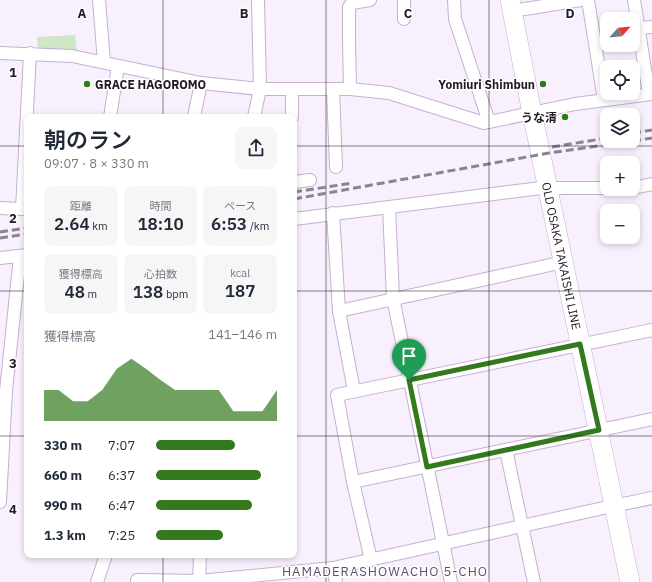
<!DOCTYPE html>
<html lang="ja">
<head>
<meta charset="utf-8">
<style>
  :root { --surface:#fff; --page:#f6f6f7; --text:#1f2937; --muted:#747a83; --accent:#337a1d }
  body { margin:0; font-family:"IBM Plex Sans","Noto Sans JP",sans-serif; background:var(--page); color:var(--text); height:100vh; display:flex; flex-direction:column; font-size:15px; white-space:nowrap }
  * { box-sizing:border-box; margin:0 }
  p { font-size:13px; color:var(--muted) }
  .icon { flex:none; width:22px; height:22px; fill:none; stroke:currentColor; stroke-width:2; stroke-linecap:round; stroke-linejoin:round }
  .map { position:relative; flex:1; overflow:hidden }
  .panel { position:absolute; left:24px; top:114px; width:273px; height:444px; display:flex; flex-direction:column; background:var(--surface); border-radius:8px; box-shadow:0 2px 6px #0003 }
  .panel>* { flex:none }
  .needle { width:26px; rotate:63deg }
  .fabs { position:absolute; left:600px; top:12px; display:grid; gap:8px }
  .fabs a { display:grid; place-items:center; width:40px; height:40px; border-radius:8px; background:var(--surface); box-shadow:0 2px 6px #0003; font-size:20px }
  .pin { position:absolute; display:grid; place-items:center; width:34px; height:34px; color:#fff; margin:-41px -17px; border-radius:50% 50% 50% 0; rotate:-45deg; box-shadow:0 0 4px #0007 }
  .pin .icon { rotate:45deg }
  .round { display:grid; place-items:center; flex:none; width:42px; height:42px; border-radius:8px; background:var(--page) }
  .headline { display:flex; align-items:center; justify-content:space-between; height:68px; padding:0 20px }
  h1 { font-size:22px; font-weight:600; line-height:30px }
  .metrics { display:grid; grid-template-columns:repeat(3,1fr); gap:6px; height:68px; padding:4px 20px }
  .metrics div { display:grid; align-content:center; border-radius:8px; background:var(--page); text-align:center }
  .metrics b { font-size:17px; font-weight:600 }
  .metrics small { font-size:11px; font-weight:400 }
  .metrics p { font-size:11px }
  .chart { height:112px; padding:8px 20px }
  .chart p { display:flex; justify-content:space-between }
  .chart svg { width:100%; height:72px; margin-top:4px; fill:var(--accent); opacity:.7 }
  ul { padding:0 20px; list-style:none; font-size:13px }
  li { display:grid; grid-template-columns:64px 48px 1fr; align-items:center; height:30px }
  li i { height:10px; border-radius:5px; background:var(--accent) }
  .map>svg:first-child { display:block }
</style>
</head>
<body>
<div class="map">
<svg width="652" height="582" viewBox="0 0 652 582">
  <rect width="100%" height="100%" fill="#f8f0fd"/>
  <polygon fill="#cfe6c9" points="75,35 77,55 38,50 37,37"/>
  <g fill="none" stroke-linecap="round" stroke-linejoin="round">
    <g stroke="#c5b0cf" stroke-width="14">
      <g id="minor">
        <polyline points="99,0 104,62"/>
        <polyline points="404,0 404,19"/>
        <polyline points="454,0 455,19 489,122"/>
        <polyline points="588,0 604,100"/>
        <polyline points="634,0 649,94"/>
        <polyline points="512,11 581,0"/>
        <polyline points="639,28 652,27"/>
        <polyline points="349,40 349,7 352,3 370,0"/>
        <polyline points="349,41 350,89"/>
        <polyline points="0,53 72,56 201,83 260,89 350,89 389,93 484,123 575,104 652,94"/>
        <polyline points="292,89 292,117"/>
        <polyline points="333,89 336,167"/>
        <polyline points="110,117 118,66"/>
        <polyline points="194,117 201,83"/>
        <polyline points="254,117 260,89 258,0"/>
        <polyline points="294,182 310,180"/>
        <polyline points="633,188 652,184"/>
        <polyline points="389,207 393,298 451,582"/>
        <polyline points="0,208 22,209 30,53"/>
        <polyline points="333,213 339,311 354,391"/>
        <polyline points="294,219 541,188 607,188"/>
        <polyline points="0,258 27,255"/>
        <polyline points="339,311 564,262"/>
        <polyline points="506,450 534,582"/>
        <polyline points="353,482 652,419"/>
        <polyline points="0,502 6,391 20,256"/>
        <polyline points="371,560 353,482 337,395 652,330"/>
        <polyline points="333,568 336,582"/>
        <polyline points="137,580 199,581 333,568 608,507 652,498"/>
        <polyline points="97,582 106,555"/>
        <polyline points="199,582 200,555"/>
      </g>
    </g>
    <g stroke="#c5b0cf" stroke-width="20">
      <g id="primary">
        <path id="s1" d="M510,0L530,103L630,582"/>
      </g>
    </g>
    <use href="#minor" stroke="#fff" stroke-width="12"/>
    <use href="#primary" stroke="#fff" stroke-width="19"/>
    <g stroke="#8b838f" stroke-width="3" stroke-dasharray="8 4" stroke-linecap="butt">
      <polyline points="633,133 652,130"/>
      <polyline points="633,141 652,138"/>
      <polyline points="552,147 607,138"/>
      <polyline points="294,192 353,183"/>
      <polyline points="294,199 549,153 633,141"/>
      <polyline points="0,232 27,228"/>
      <polyline points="0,238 27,234"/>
    </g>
  </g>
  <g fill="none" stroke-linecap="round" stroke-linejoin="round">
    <g stroke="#fff" stroke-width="8">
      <polygon id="route" points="580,344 599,430 427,467 409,380"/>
    </g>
    <use href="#route" stroke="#337a1d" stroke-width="5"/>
  </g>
  <path fill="none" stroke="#211925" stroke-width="1" stroke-opacity="0.55" d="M163,0V117M326,0V582M489,0V582M0,146H27M294,146H652M0,291H27M294,291H652M0,436H27M294,436H652M163,555V582"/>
  <g fill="#337a1d" stroke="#fff" stroke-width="1.5">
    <circle cx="87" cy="84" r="4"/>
    <circle cx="543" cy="84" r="4"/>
    <circle cx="565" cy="117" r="4"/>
  </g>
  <g text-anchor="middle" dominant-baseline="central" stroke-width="3" stroke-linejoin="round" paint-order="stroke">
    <g font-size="12" font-weight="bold" fill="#211925" stroke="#fff" text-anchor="end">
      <text x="95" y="84" text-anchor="start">GRACE HAGOROMO</text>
      <text x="535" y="84">Yomiuri Shimbun</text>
      <text x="557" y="117">うな清</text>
    </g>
    <g font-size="12" fill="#211925" stroke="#fff">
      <text stroke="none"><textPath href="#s1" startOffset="261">OLD OSAKA TAKAISHI LINE</textPath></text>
    </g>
    <g font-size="13" letter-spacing="1" fill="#604e69" stroke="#fff">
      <text x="385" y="571">HAMADERASHOWACHO 5-CHO</text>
    </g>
  </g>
  <g font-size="13" text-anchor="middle" font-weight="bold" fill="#211925" stroke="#fff" stroke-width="3" stroke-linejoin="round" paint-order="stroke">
    <text x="82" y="18">A</text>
    <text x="244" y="18">B</text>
    <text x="408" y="18">C</text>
    <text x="570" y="18">D</text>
    <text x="13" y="77">1</text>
    <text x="13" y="223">2</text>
    <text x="13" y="368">3</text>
    <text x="13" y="514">4</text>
  </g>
</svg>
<div class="fabs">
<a><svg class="needle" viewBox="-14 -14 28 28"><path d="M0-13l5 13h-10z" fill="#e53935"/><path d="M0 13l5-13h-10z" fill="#747a83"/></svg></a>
<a><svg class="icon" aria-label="locate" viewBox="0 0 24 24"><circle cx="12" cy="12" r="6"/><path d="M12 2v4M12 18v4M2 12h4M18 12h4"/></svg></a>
<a><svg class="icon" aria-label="layers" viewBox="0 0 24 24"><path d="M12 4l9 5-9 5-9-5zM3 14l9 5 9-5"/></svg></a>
<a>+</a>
<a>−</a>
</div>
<div class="pin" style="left:409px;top:380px;background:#1e9e55"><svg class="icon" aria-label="arrive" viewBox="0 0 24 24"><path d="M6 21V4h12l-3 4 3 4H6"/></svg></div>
<section class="panel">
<div class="headline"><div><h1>朝のラン</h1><p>09:07 · 8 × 330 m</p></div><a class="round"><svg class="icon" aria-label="share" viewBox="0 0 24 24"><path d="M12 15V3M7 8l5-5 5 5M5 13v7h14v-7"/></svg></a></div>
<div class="metrics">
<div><p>距離</p><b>2.64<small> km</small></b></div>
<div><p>時間</p><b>18:10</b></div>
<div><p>ペース</p><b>6:53<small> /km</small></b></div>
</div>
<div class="metrics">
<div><p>獲得標高</p><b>48<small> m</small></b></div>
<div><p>心拍数</p><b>138<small> bpm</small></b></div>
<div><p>kcal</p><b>187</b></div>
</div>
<div class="chart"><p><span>獲得標高</span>141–146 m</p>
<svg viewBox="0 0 160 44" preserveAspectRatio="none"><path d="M0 44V25L10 25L20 32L30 32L40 25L50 12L60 6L70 12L80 19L90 25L100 25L110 25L120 25L130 38L140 38L150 38L160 25V44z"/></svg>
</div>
<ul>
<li><b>330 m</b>7:07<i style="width:65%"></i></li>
<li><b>660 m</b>6:37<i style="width:87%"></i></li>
<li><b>990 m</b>6:47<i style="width:79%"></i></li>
<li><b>1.3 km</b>7:25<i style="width:55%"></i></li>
</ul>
</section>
</div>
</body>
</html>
